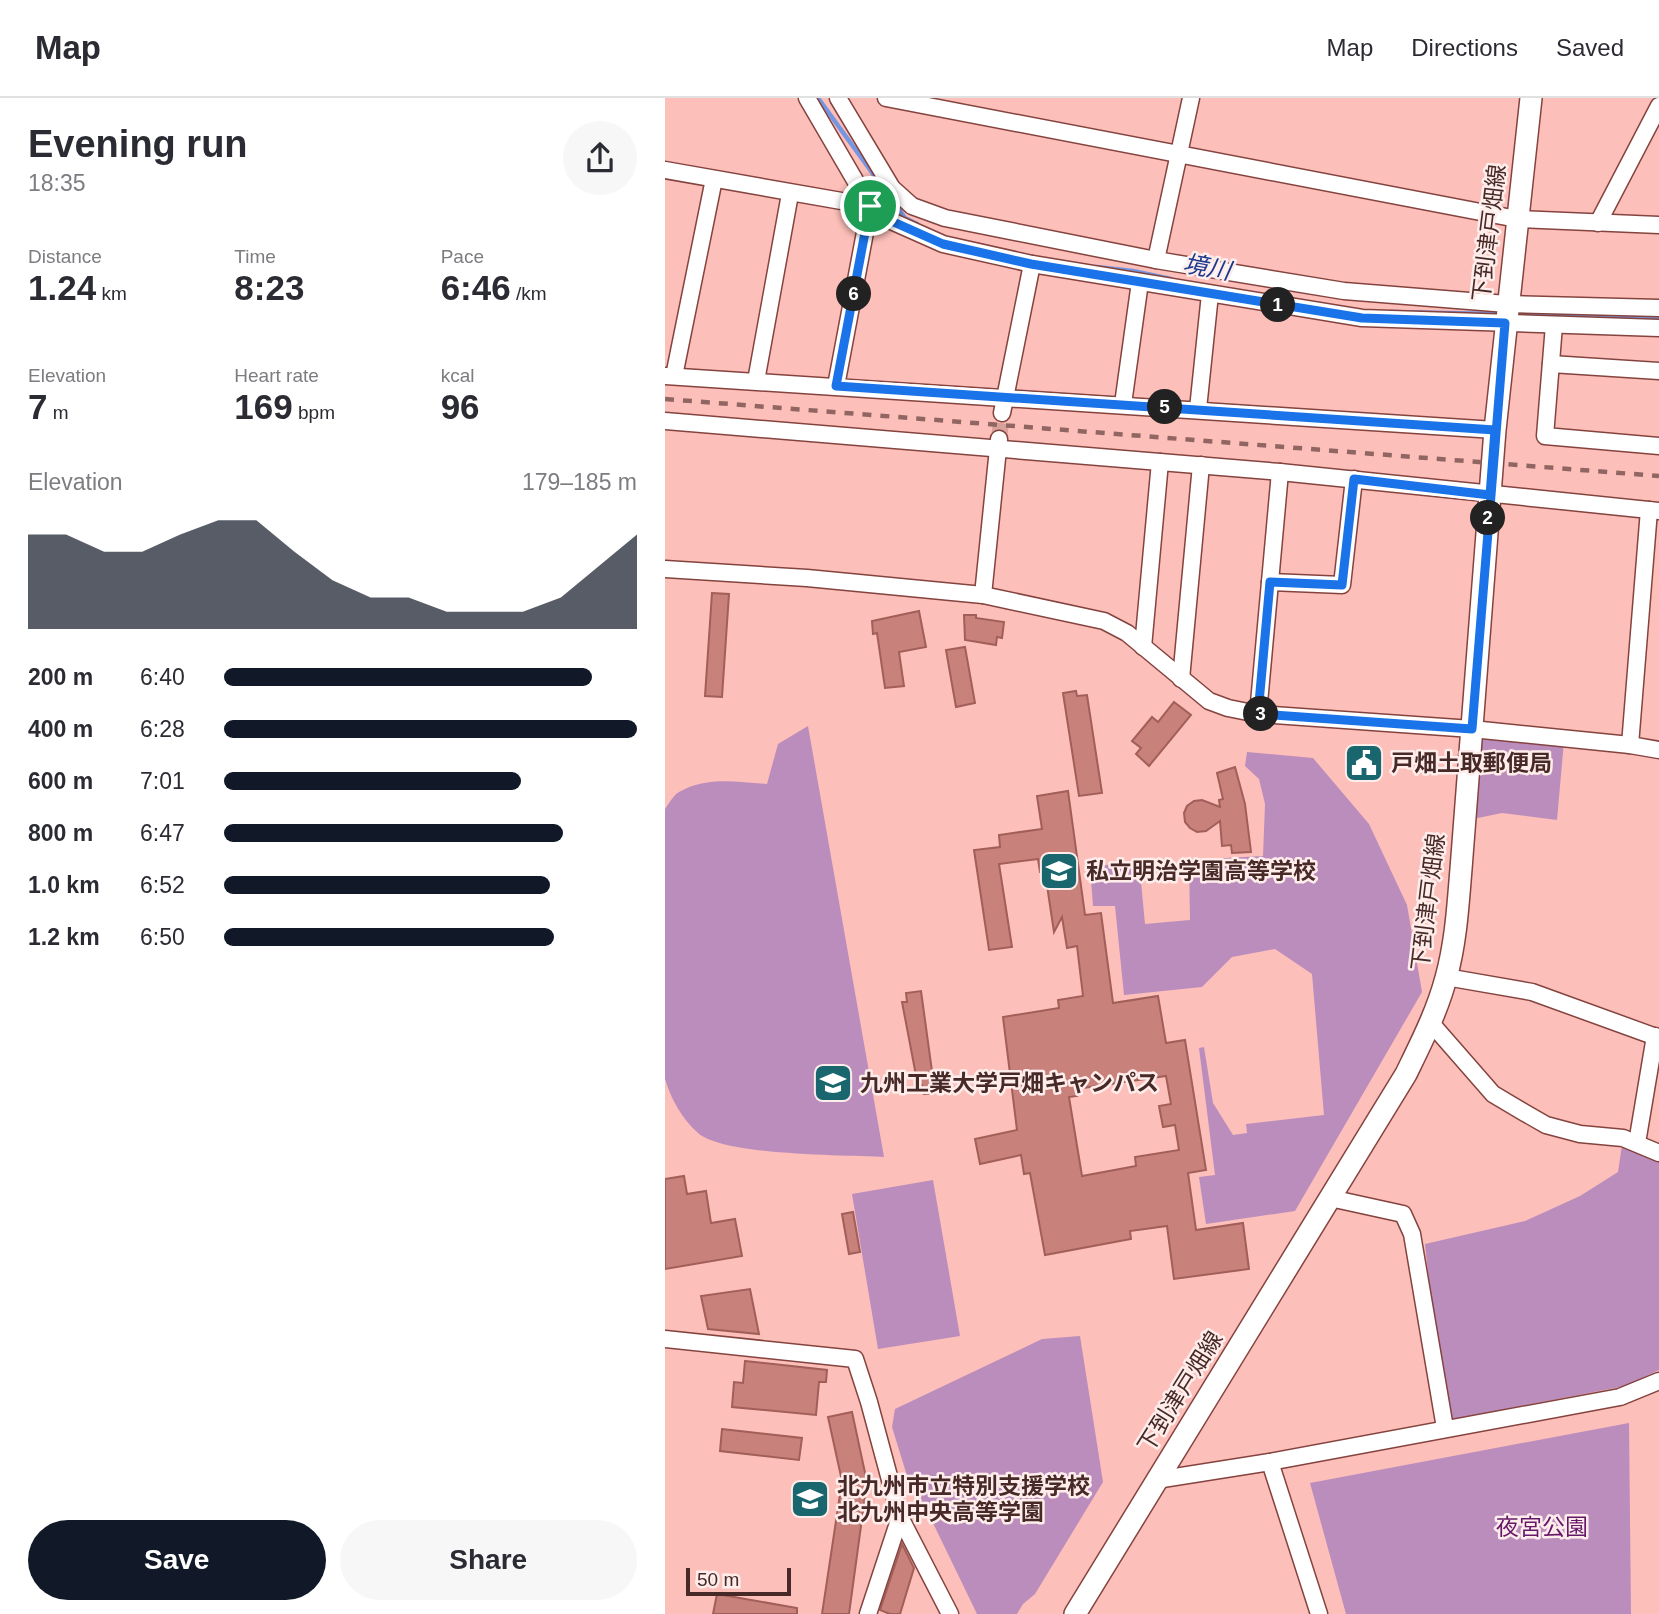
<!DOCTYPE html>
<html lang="en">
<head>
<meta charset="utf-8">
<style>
  :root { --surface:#fff; --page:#f7f7f7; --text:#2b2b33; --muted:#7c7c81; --line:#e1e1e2; --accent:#111827 }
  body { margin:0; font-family:Arial,"Noto Sans JP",sans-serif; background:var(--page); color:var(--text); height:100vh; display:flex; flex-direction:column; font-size:26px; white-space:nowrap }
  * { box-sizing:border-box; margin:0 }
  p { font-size:23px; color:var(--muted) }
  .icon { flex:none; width:38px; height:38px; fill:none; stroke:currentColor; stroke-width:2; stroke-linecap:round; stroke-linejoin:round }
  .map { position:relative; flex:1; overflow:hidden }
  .panel { display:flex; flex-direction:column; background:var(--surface); width:665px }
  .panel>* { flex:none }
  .scale { position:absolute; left:21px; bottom:18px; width:105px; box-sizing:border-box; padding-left:7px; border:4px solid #472a27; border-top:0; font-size:19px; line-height:24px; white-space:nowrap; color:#472a27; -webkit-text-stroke:5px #feedeb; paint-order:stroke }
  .pin { position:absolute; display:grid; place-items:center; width:60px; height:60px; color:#fff; margin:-30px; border:4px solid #fff; border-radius:50%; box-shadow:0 2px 7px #0007 }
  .km { position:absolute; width:35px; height:35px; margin:-18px; border-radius:50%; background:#222; color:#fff; font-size:19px; line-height:35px; text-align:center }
  .round { display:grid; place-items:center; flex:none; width:74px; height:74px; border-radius:37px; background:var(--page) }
  .headline { display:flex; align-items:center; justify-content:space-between; height:119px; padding:0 28px }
  h1 { font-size:38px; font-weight:600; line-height:52px }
  .figures { display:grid; grid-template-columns:repeat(3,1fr); gap:10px; height:119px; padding:7px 28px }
  .figures div { display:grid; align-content:center }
  .figures b { font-size:35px; font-weight:600 }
  .figures small { font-size:19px; font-weight:400 }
  .figures p { font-size:19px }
  .chart { height:196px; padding:14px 28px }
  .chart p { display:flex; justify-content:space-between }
  .chart svg { width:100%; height:126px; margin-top:7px; fill:var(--accent); opacity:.7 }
  .action { display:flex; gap:14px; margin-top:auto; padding:14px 28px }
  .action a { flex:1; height:80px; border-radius:42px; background:var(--accent); color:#fff; font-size:28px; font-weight:600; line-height:80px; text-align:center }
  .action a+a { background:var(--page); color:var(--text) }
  ul { padding:0 28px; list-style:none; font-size:23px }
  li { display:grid; grid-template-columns:112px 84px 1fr; align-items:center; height:52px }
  li i { height:18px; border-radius:9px; background:var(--accent) }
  header { display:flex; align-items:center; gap:42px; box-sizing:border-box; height:98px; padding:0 35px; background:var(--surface); border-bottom:2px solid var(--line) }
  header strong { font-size:33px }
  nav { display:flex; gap:38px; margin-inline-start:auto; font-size:24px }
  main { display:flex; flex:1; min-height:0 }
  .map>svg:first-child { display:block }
</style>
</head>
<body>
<header>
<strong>Map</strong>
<nav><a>Map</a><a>Directions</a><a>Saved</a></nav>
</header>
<main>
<section class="panel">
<div class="headline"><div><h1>Evening run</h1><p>18:35</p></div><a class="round"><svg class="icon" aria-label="share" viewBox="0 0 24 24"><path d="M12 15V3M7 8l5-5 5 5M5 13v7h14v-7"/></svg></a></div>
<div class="figures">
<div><p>Distance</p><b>1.24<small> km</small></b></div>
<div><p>Time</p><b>8:23</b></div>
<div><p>Pace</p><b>6:46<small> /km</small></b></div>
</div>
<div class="figures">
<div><p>Elevation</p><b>7<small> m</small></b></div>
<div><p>Heart rate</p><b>169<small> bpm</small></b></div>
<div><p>kcal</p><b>96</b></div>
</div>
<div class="chart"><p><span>Elevation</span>179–185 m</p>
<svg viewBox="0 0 160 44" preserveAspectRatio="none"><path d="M0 44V11L10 11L20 17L30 17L40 11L50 6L60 6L70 17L80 27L90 33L100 33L110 38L120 38L130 38L140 33L150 22L160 11V44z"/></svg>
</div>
<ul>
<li><b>200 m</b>6:40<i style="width:89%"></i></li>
<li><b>400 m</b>6:28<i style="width:100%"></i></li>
<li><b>600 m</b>7:01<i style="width:72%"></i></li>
<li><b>800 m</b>6:47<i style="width:82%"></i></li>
<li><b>1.0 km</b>6:52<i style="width:79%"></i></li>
<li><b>1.2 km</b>6:50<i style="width:80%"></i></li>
</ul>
<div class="action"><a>Save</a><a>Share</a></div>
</section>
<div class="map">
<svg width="994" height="1516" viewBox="0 0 994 1516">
  <rect width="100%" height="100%" fill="#fdbfb9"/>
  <g fill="#bb8dbd">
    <path d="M143,628L219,1059C181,1057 59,1058 33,1035C17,1021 6,1001 0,981V711C4,705 9,697 14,694C41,678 73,684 102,686L113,646Z"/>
    <polygon points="810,635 899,643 892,722 837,715 803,722"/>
    <polygon points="582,654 648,660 704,726 742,807 757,894 630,1113 541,1126 534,1079 550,1077 534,950 539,949 548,1005 568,1037 582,1035 581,1026 659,1017 647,876 610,851 567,859 537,889 459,897 450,808 428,808 425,769 474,763 480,826 525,822 524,762 598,758 600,706 594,681 580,668"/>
    <polygon points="958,1040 994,1057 994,1272 960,1288 778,1323 760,1146 860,1123 915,1098 953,1074"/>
    <polygon points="268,1082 295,1238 213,1251 187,1096"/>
    <polygon points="415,1238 438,1384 370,1496 358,1506 352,1516 312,1516 267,1423 251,1407 227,1329 230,1311 377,1241"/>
    <polygon points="964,1325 966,1516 681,1516 645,1385"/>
  </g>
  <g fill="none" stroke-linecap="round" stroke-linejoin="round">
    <g stroke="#7696e1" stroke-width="4.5">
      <polyline points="153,0 240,120 252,126"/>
      <polyline points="432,169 468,173 506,181"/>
      <polyline points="726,214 836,216"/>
      <polyline points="848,217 920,216 994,220"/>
    </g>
  </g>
  <g fill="#c9817b" stroke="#a25e59" stroke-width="2" fill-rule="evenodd">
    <polygon points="47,495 64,496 57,599 40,598"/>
    <polygon points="254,513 261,549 234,554 239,588 220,590 212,535 208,536 207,523"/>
    <polygon points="299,517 311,517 311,520 339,524 337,540 332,539 331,547 300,542"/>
    <polygon points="300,549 310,605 291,609 281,552"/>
    <polygon points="411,593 412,598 422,597 437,695 414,698 398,595"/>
    <polygon points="509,604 526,617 484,668 471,656 476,650 467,643 487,619 493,624"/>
    <polygon points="570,669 580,706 586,754 567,755 566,747 557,748 555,723 541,733 532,734 525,730 520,724 519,715 522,708 529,703 537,702 555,709 554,702 558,701 552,675"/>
    <path d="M403,693L420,817L436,815L448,905L493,898L501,945L520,942L541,1072L523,1075L531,1132L578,1125L584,1171L509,1181L502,1128L465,1133L466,1141L380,1157L365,1075L359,1076L356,1057L315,1066L310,1041L352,1032L338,919L394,910L393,902L418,898L412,848L402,850L397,819L389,834L380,774H375L373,761L334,766L347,849L324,852L309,752L335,749L334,737L377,731L372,698ZM501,978L506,1006L494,1008L498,1029L510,1027L514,1052L470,1059L471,1068L417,1078L404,999L412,998L411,991Z"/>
    <polygon points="256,893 270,995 259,996 257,987 253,988 237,904 242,904 241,895"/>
    <polygon points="19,1078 22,1096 41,1093 46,1125 70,1121 77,1158 0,1171 0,1081"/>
    <polygon points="188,1114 195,1154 184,1156 177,1116"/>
    <polygon points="85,1191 94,1236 43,1231 36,1198"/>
    <polygon points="80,1263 162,1272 161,1284 154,1284 151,1317 67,1309 69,1284 78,1285"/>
    <polygon points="187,1314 202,1384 184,1516 157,1516 177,1383 163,1319"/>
    <polygon points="57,1331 137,1340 134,1362 55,1353"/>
    <polygon points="237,1446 249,1470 235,1516 225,1516 215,1512"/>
    <polygon points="52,1496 132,1510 132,1516 48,1516"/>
  </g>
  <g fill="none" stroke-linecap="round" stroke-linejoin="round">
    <polyline stroke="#d9a19c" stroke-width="16" stroke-dasharray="16 8" stroke-linecap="butt" points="334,341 337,315"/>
    <g stroke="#84433e" stroke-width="19">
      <g id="minor">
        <polyline points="142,0 205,108 224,122 278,146 367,166 697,220 994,230"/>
        <polyline points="173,0 227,90 247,108 280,120 491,162 679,193 842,206 994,210"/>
        <polyline points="221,0 852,121 994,127"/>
        <polyline points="0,72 205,108 171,288"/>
        <polyline points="933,125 994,8"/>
        <polyline points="491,162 526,0"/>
        <polyline points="889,227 880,338 994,348"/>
        <polyline points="886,266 994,273"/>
        <polyline points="0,278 830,332"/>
        <polyline points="9,278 49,81"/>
        <polyline points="91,283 125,96"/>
        <polyline points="458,306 475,184"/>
        <polyline points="533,311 545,196"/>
        <polyline points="337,315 367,166"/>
        <polyline points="0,323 615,374 994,413"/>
        <polyline points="0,471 142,480 318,497 439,523 462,535 544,603 563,610 593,616 807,631 965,647 994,652"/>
        <polyline points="605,484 677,487 689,381"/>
        <polyline points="318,497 334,341"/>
        <polyline points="478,549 495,364"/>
        <polyline points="516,581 536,367"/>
        <polyline points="593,616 615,374"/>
        <polyline points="965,647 984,412"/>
        <polyline points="781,879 867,894 994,940"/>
        <polyline points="766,925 828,996 860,1015 881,1027 915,1036 958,1040 994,1055"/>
        <polyline points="972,1045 990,938"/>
        <polyline points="665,1100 738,1116 747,1136 780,1330"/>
        <polyline points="0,1241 190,1261 204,1304 235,1419 285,1516"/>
        <polyline points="605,1364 654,1516"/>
        <polyline points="491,1382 605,1364 955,1299 994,1283"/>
        <polyline points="203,1516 235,1419"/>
      </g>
    </g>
    <g stroke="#84433e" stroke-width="24">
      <path id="major" d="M410,1516L741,976C756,945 772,914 781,880C791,844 793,807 796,771L830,332L866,0"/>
    </g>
    <use href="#minor" stroke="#fff" stroke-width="16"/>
    <use href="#major" stroke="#fff" stroke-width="21"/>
    <polyline stroke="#916662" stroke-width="4.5" stroke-dasharray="9 9" stroke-linecap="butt" points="0,301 994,378"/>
  </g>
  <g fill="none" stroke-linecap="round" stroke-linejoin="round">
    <g stroke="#fff" stroke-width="14">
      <polyline id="route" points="205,108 224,122 278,146 366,166 697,220 840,225 807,631 593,616 605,484 677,487 689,381 825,397 830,332 171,288 205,108"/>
    </g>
    <use href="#route" stroke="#1a73e8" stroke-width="9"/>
  </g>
  <defs>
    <g id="civic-square" transform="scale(2.0125)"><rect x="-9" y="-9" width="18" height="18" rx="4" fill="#19666e" stroke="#feedeb"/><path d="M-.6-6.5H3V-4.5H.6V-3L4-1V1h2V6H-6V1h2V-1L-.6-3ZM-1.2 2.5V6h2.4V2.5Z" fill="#fff"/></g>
    <g id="school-square" transform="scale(2.0125)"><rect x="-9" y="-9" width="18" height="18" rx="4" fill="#19666e" stroke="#feedeb"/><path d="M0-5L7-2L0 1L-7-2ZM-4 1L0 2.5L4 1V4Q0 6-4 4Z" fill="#fff"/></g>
    <g id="university-square" transform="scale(2.0125)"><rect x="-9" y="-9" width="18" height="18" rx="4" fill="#19666e" stroke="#feedeb"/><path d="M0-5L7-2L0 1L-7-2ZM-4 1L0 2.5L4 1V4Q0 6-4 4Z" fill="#fff"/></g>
  </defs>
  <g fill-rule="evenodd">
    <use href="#civic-square" x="699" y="665"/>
    <use href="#school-square" x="394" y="773"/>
    <use href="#university-square" x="168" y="985"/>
    <use href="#school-square" x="145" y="1401"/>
  </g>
  <g text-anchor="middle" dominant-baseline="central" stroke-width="5" stroke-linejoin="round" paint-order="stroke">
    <g font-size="23" fill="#472a27" stroke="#feedeb">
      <text transform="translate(824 135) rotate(-83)">下到津戸畑線</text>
      <text transform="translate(763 804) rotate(-83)">下到津戸畑線</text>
      <text transform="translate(515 1294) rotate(-58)">下到津戸畑線</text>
    </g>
    <g font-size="23" font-weight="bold" fill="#472a27" stroke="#feedeb" text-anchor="start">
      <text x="726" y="665">戸畑土取郵便局</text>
      <text x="421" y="773">私立明治学園高等学校</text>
      <text x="195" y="985">九州工業大学戸畑キャンパス</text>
      <text x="172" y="1388">北九州市立特別支援学校<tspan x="172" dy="26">北九州中央高等学園</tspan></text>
    </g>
    <g font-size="23" fill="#651869" stroke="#feedeb">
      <text x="877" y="1429">夜宮公園</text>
    </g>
    <g font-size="24" font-style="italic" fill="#1b388d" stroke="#feedeb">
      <text transform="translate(542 169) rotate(10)">境川</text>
    </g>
  </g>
</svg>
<div class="scale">50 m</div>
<div class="pin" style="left:205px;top:108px;background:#1e9e55"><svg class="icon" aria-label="arrive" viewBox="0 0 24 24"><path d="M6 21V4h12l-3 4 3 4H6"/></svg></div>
<b class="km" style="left:613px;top:207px">1</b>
<b class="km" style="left:823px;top:420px">2</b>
<b class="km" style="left:596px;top:616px">3</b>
<b class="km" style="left:500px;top:309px">5</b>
<b class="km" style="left:189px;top:196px">6</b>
</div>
</main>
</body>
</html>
